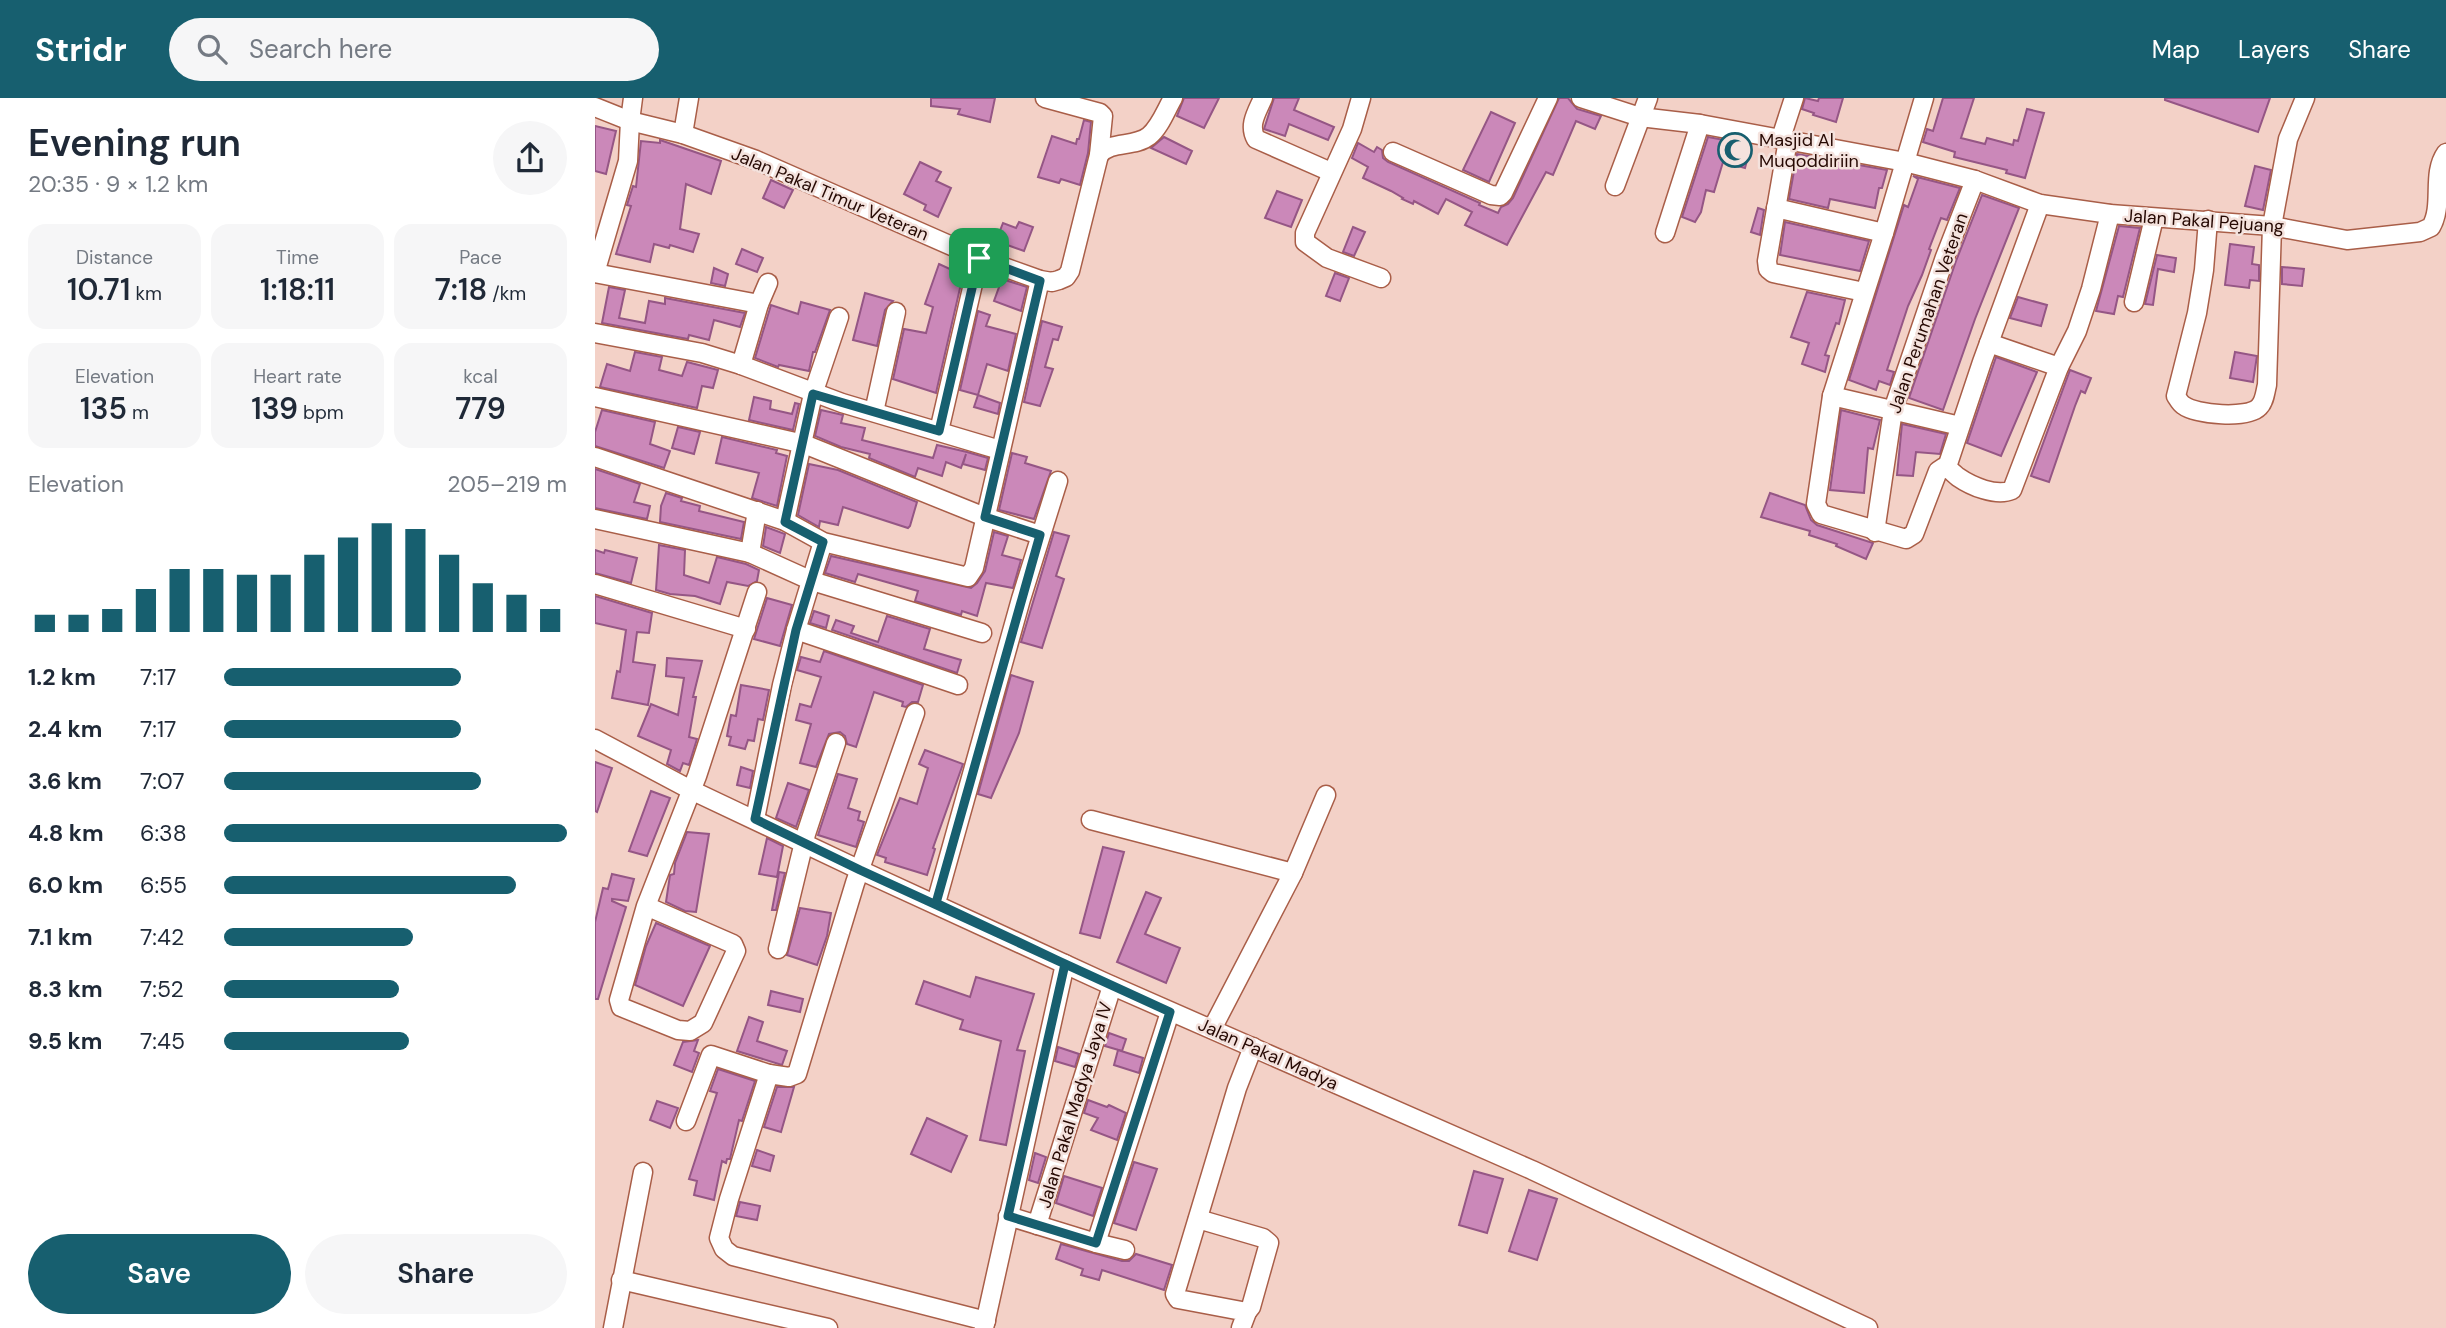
<!DOCTYPE html>
<html lang="en">
<head>
<meta charset="utf-8">
<style>
  :root { --surface:#fff; --page:#f6f6f7; --text:#1f2937; --muted:#747a83; --accent:#175f6f }
  body { margin:0; font-family:"DM Sans",sans-serif; background:var(--page); color:var(--text); height:100vh; display:flex; flex-direction:column; font-size:26px; white-space:nowrap }
  * { box-sizing:border-box; margin:0 }
  p { font-size:23px; color:var(--muted) }
  .icon { flex:none; width:38px; height:38px; fill:none; stroke:currentColor; stroke-width:2; stroke-linecap:round; stroke-linejoin:round }
  .map { position:relative; flex:1; overflow:hidden }
  .drawer { display:flex; flex-direction:column; background:var(--surface); width:595px }
  .drawer>* { flex:none }
  .pin { position:absolute; display:grid; place-items:center; width:60px; height:60px; color:#fff; margin:-30px; border-radius:14px; box-shadow:0 4px 10px #0006 }
  .round { display:grid; place-items:center; flex:none; width:74px; height:74px; border-radius:37px; background:var(--page) }
  .headline { display:flex; align-items:center; justify-content:space-between; height:119px; padding:0 28px }
  h1 { font-size:38px; font-weight:600; line-height:52px }
  .figures { display:grid; grid-template-columns:repeat(3,1fr); gap:10px; height:119px; padding:7px 28px }
  .figures div { display:grid; align-content:center; border-radius:18px; background:var(--page); text-align:center }
  .figures b { font-size:30px; font-weight:600 }
  .figures small { font-size:19px; font-weight:400 }
  .figures p { font-size:19px }
  .chart { height:196px; padding:14px 28px }
  .chart p { display:flex; justify-content:space-between }
  .chart svg { width:100%; height:126px; margin-top:7px; stroke:var(--accent); stroke-width:6 }
  .button { display:flex; gap:14px; margin-top:auto; padding:14px 28px }
  .button a { flex:1; height:80px; border-radius:42px; background:var(--accent); color:#fff; font-size:28px; font-weight:600; line-height:80px; text-align:center }
  .button a+a { background:var(--page); color:var(--text) }
  ul { padding:0 28px; list-style:none; font-size:23px }
  li { display:grid; grid-template-columns:112px 84px 1fr; align-items:center; height:52px }
  li i { height:18px; border-radius:9px; background:var(--accent) }
  header { display:flex; align-items:center; gap:42px; box-sizing:border-box; height:98px; padding:0 35px; background:var(--accent); color:#fff }
  header strong { font-size:33px }
  nav { display:flex; gap:38px; margin-inline-start:auto; font-size:24px }
  .search { width:490px; height:63px; background:var(--page); display:flex; align-items:center; gap:18px; box-sizing:border-box; padding:0 24px; border-radius:38px; color:var(--muted); font-size:26px }
  main { display:flex; flex:1; min-height:0 }
  .map>svg:first-child { display:block }
</style>
</head>
<body>
<header>
<strong>Stridr</strong>
<div class="search"><svg class="icon" aria-label="search" viewBox="0 0 24 24"><circle cx="10" cy="10" r="6"/><path d="M15 15l6 6"/></svg>Search here</div>
<nav><a>Map</a><a>Layers</a><a>Share</a></nav>
</header>
<main>
<section class="drawer">
<div class="headline"><div><h1>Evening run</h1><p>20:35 · 9 × 1.2 km</p></div><a class="round"><svg class="icon" aria-label="share" viewBox="0 0 24 24"><path d="M12 15V3M7 8l5-5 5 5M5 13v7h14v-7"/></svg></a></div>
<div class="figures">
<div><p>Distance</p><b>10.71<small> km</small></b></div>
<div><p>Time</p><b>1:18:11</b></div>
<div><p>Pace</p><b>7:18<small> /km</small></b></div>
</div>
<div class="figures">
<div><p>Elevation</p><b>135<small> m</small></b></div>
<div><p>Heart rate</p><b>139<small> bpm</small></b></div>
<div><p>kcal</p><b>779</b></div>
</div>
<div class="chart"><p><span>Elevation</span>205–219 m</p>
<svg viewBox="0 0 160 44" preserveAspectRatio="none"><path d="M5 44V38M15 44V38M25 44V36M35 44V29M45 44V22M55 44V22M65 44V24M75 44V24M85 44V17M95 44V11M105 44V6M115 44V8M125 44V17M135 44V27M145 44V31M155 44V36"/></svg>
</div>
<ul>
<li><b>1.2 km</b>7:17<i style="width:69%"></i></li>
<li><b>2.4 km</b>7:17<i style="width:69%"></i></li>
<li><b>3.6 km</b>7:07<i style="width:75%"></i></li>
<li><b>4.8 km</b>6:38<i style="width:100%"></i></li>
<li><b>6.0 km</b>6:55<i style="width:85%"></i></li>
<li><b>7.1 km</b>7:42<i style="width:55%"></i></li>
<li><b>8.3 km</b>7:52<i style="width:51%"></i></li>
<li><b>9.5 km</b>7:45<i style="width:54%"></i></li>
</ul>
<div class="button"><a>Save</a><a>Share</a></div>
</section>
<div class="map">
<svg width="1851" height="1230" viewBox="0 0 1851 1230">
  <rect width="100%" height="100%" fill="#f3d1c7"/>
  <g fill="#cb88b9" stroke="#955685" stroke-width="2">
    <polygon points="336,0 400,0 395,24 363,16 365,11 336,8"/>
    <polygon points="589,0 624,0 609,30 582,18"/>
    <polygon points="679,0 704,0 699,12 739,29 733,42 694,26 690,38 669,31"/>
    <polygon points="964,0 973,0 982,11 1006,18 1000,31 981,23 958,77 951,74 912,147 870,127 877,114 851,101 843,116 819,103 818,106 807,101 808,100 796,93 768,80 773,69 757,60 763,45 779,54 782,49 787,52 788,60 793,64 885,105 884,107 903,115 906,109 913,106 918,100"/>
    <polygon points="1210,0 1223,3 1224,0 1248,0 1241,24 1218,17 1219,15 1207,11"/>
    <polygon points="1348,0 1379,0 1366,40 1390,46 1392,40 1418,47 1419,42 1423,43 1432,11 1449,15 1430,80 1411,75 1412,72 1359,59 1360,54 1328,44 1332,31 1338,33"/>
    <polygon points="1570,0 1675,0 1663,34 1570,2"/>
    <polygon points="896,14 920,25 894,84 868,72"/>
    <polygon points="489,22 496,24 493,55 485,87 466,81 464,85 443,79 457,38 481,46 482,41 484,41"/>
    <polygon points="0,28 21,33 11,76 0,73"/>
    <polygon points="569,39 597,53 591,66 556,50"/>
    <polygon points="1113,39 1156,47 1150,70 1128,64 1119,94 1111,92 1106,114 1100,124 1087,119"/>
    <polygon points="65,42 126,63 116,96 91,86 85,131 104,136 98,154 75,147 74,150 59,146 55,164 21,156 36,108 32,107 38,88 41,89 46,43 65,45"/>
    <polygon points="1202,56 1292,72 1287,90 1284,90 1280,110 1235,101 1233,110 1194,101"/>
    <polygon points="325,64 346,74 341,83 356,90 343,119 329,112 331,107 309,96"/>
    <polygon points="1660,68 1676,72 1668,112 1650,108"/>
    <polygon points="1318,78 1365,90 1352,122 1346,120 1334,151 1336,152 1327,177 1313,208 1292,272 1299,274 1295,287 1284,283 1281,292 1254,282 1309,107 1313,109 1323,81"/>
    <polygon points="176,82 198,92 189,110 168,100"/>
    <polygon points="682,93 707,102 696,129 670,120"/>
    <polygon points="1387,97 1424,110 1380,221 1348,312 1314,300 1361,163"/>
    <polygon points="1163,110 1169,112 1165,137 1156,134"/>
    <polygon points="424,124 438,129 429,153 401,143 408,125 421,130"/>
    <polygon points="1190,124 1274,143 1265,173 1185,157"/>
    <polygon points="1524,128 1545,130 1528,199 1523,198 1519,216 1501,213"/>
    <polygon points="758,129 770,134 759,158 748,154"/>
    <polygon points="1635,146 1659,149 1657,166 1664,167 1664,183 1655,182 1654,190 1630,187"/>
    <polygon points="147,151 168,160 162,174 141,166"/>
    <polygon points="1562,157 1581,160 1579,174 1563,171 1558,207 1550,206"/>
    <polygon points="344,166 368,177 341,295 298,281 309,231 331,235 338,209 330,206"/>
    <polygon points="1687,169 1709,171 1707,188 1687,186"/>
    <polygon points="119,170 133,176 130,188 116,185"/>
    <polygon points="740,175 754,180 745,203 731,198"/>
    <polygon points="407,181 432,189 426,213 399,203"/>
    <polygon points="14,189 30,192 24,220 50,225 54,203 70,206 70,200 150,215 145,229 119,222 114,242 94,237 93,241 7,225"/>
    <polygon points="1212,194 1250,202 1244,226 1241,225 1230,257 1234,258 1230,274 1207,266 1214,245 1196,239"/>
    <polygon points="270,195 298,203 290,212 282,248 258,242"/>
    <polygon points="1423,199 1452,207 1446,228 1415,220"/>
    <polygon points="206,204 235,212 220,254 218,254 214,273 184,267 183,269 160,260 176,207 203,216"/>
    <polygon points="383,213 395,217 391,228 421,236 413,273 392,266 383,297 365,292"/>
    <polygon points="447,223 467,229 463,242 458,241 450,269 458,271 445,308 429,304"/>
    <polygon points="40,254 67,259 64,272 87,278 92,264 123,272 118,290 107,288 102,310 5,289 12,266 35,273"/>
    <polygon points="1640,254 1662,258 1658,284 1635,280"/>
    <polygon points="1401,259 1442,274 1406,358 1372,345"/>
    <polygon points="1475,272 1496,280 1490,295 1486,293 1480,308 1454,384 1436,378"/>
    <polygon points="383,297 405,305 403,316 379,309"/>
    <polygon points="159,299 176,303 175,311 197,316 200,305 204,306 198,332 154,322"/>
    <polygon points="7,312 60,324 55,346 75,353 69,370 0,348 0,334"/>
    <polygon points="226,312 248,317 246,325 270,330 267,342 338,360 342,347 372,354 393,360 390,372 368,366 371,356 366,370 351,364 347,378 323,370 320,379 274,360 275,356 246,349 220,338"/>
    <polygon points="1246,312 1285,322 1278,351 1273,350 1269,395 1235,392"/>
    <polygon points="1307,326 1351,336 1345,356 1321,354 1318,378 1302,377"/>
    <polygon points="83,329 105,334 99,356 77,350"/>
    <polygon points="127,339 182,352 181,355 192,358 182,408 157,400 164,375 121,365"/>
    <polygon points="417,355 432,359 430,365 456,373 439,421 404,412"/>
    <polygon points="214,366 243,372 322,404 315,428 313,430 248,409 243,427 225,423 224,429 203,417"/>
    <polygon points="0,371 45,386 39,404 55,408 52,421 0,410"/>
    <polygon points="71,395 87,400 86,403 105,408 104,413 149,424 146,441 65,424 66,408"/>
    <polygon points="1175,395 1210,407 1216,422 1222,427 1278,445 1271,461 1241,448 1242,446 1214,437 1215,433 1166,419"/>
    <polygon points="171,429 190,436 185,455 168,448"/>
    <polygon points="399,434 413,438 407,457 426,462 418,490 391,485 382,518 367,513 366,517 320,503 323,493 263,476 260,484 230,475 236,458 376,490 382,485 390,473"/>
    <polygon points="459,434 474,438 461,478 469,481 447,550 426,544"/>
    <polygon points="64,447 90,452 89,477 114,485 122,459 151,466 164,472 162,483 153,488 132,484 125,506 100,498 75,496 61,492"/>
    <polygon points="0,452 9,455 10,452 42,460 36,485 0,475"/>
    <polygon points="0,498 57,515 54,535 42,534 38,564 60,567 53,607 17,600 22,573 25,574 31,532 0,525"/>
    <polygon points="172,500 197,507 185,548 159,541"/>
    <polygon points="219,513 234,518 231,530 215,525"/>
    <polygon points="292,518 335,531 329,551 366,562 362,575 237,532 241,522 259,528 256,535 283,544"/>
    <polygon points="229,553 328,587 323,604 317,604 311,609 307,608 308,604 279,594 261,649 252,646 250,638 245,634 234,636 221,669 205,665 216,626 201,622 205,606 216,609 226,579 202,572 206,559 225,564"/>
    <polygon points="72,560 107,563 98,599 101,599 94,639 102,641 94,667 88,665 85,673 72,666 76,652 43,638 56,606 83,617 89,580 71,578"/>
    <polygon points="416,577 438,584 424,635 396,700 383,696"/>
    <polygon points="146,587 174,592 168,622 163,621 159,643 153,642 150,651 134,647 136,639 132,638 136,617 141,618"/>
    <polygon points="330,652 368,666 338,750 340,751 332,777 290,764 291,760 282,757 305,700 322,706 333,670 324,666"/>
    <polygon points="0,664 17,670 2,714 0,713"/>
    <polygon points="146,669 158,673 155,690 142,687"/>
    <polygon points="243,676 262,681 253,710 265,714 263,722 269,724 261,749 223,737"/>
    <polygon points="193,685 214,692 201,729 181,720"/>
    <polygon points="56,693 75,700 52,758 34,753"/>
    <polygon points="92,734 114,736 101,814 90,813 71,804 75,777 79,776 80,765"/>
    <polygon points="172,740 188,748 182,779 164,776"/>
    <polygon points="508,749 529,754 505,840 485,835"/>
    <polygon points="184,774 190,775 181,812 177,812"/>
    <polygon points="17,776 39,781 33,803 17,801 17,803 31,809 3,901 0,901 0,824 8,790 13,791"/>
    <polygon points="551,794 566,800 550,836 585,850 571,885 522,864"/>
    <polygon points="205,810 236,815 232,838 222,867 192,857"/>
    <polygon points="61,825 115,848 88,908 40,887 51,848"/>
    <polygon points="381,879 439,896 422,952 430,953 411,1047 385,1042 406,943 365,931 368,922 321,906 329,883 375,899"/>
    <polygon points="176,893 208,901 205,914 173,907"/>
    <polygon points="154,919 168,924 162,943 192,953 187,967 142,953"/>
    <polygon points="514,935 531,941 527,953 510,948"/>
    <polygon points="103,942 99,953 104,955 97,974 79,967 88,944"/>
    <polygon points="463,949 484,956 480,969 460,963"/>
    <polygon points="523,952 548,960 544,975 519,967"/>
    <polygon points="123,971 160,983 147,1023 144,1022 135,1061 132,1061 131,1065 127,1063 119,1102 99,1097 102,1083 94,1081 122,995 115,993"/>
    <polygon points="182,989 199,989 186,1034 169,1029"/>
    <polygon points="493,1002 512,1009 514,1007 531,1015 522,1042 496,1032 503,1020 489,1015"/>
    <polygon points="62,1003 83,1010 75,1030 55,1022"/>
    <polygon points="332,1020 372,1038 356,1074 316,1056"/>
    <polygon points="162,1052 179,1058 175,1073 157,1068"/>
    <polygon points="440,1055 451,1059 443,1085 434,1082"/>
    <polygon points="539,1064 562,1071 541,1132 519,1125"/>
    <polygon points="879,1073 908,1081 892,1135 864,1127"/>
    <polygon points="469,1078 507,1090 498,1118 461,1105"/>
    <polygon points="934,1092 962,1101 942,1162 914,1153"/>
    <polygon points="145,1104 165,1108 162,1122 141,1118"/>
    <polygon points="466,1146 527,1163 534,1163 541,1156 577,1167 569,1192 507,1172 504,1182 486,1177 488,1171 461,1161"/>
  </g>
  <g fill="none" stroke-linecap="round" stroke-linejoin="round">
    <g stroke="#a95e48" stroke-width="21">
      <g id="minor">
        <path d="M668,0C662,14 653,27 661,41L736,74"/>
        <polyline points="766,0 757,31 710,135 710,144 732,160 786,180"/>
        <path d="M986,0L1045,19L1105,26L1310,64L1380,82L1445,106L1515,116L1677,128L1752,142L1825,134L1836,129C1849,107 1836,76 1851,55"/>
        <path d="M1329,0L1289,135L1237,298L1221,406L1226,416L1311,441L1319,436L1343,373L1349,369C1355,371 1358,375 1363,379C1376,388 1401,399 1417,392L1464,269L1482,233L1496,191L1515,116"/>
        <polyline points="0,9 35,23 88,36 161,62 384,160 445,182 457,184 464,182 471,179 475,173 504,57 508,18 505,15 450,0"/>
        <polyline points="88,36 94,0"/>
        <polyline points="1186,40 1199,0"/>
        <polyline points="1193,42 1172,163 1173,171 1178,175 1269,194"/>
        <polyline points="798,54 896,97 905,98 908,95 953,0"/>
        <path d="M504,57C516,42 539,50 554,38C565,29 571,12 578,0"/>
        <polyline points="1020,88 1053,0"/>
        <polyline points="1181,110 1289,135"/>
        <path d="M1613,122L1609,172L1602,215L1581,298C1583,301 1585,305 1588,307C1601,317 1653,321 1664,309C1670,303 1670,294 1672,287L1677,128L1693,41L1710,0"/>
        <polyline points="1070,135 1105,26"/>
        <polyline points="0,175 33,63 35,23 38,0"/>
        <polyline points="0,175 164,206"/>
        <polyline points="1539,204 1559,120"/>
        <polyline points="0,235 107,255 146,267 247,305 405,352"/>
        <polyline points="1394,245 1464,269"/>
        <polyline points="146,267 164,206 173,185"/>
        <polyline points="1237,298 1365,328"/>
        <polyline points="0,299 209,346 390,419 445,437"/>
        <polyline points="279,314 301,214"/>
        <polyline points="344,333 384,160"/>
        <polyline points="0,359 190,423 228,444 373,479 379,470 445,182"/>
        <polyline points="1352,369 1387,264 1445,106"/>
        <polyline points="0,421 155,455 162,413"/>
        <polyline points="190,423 218,296 244,219"/>
        <polyline points="1280,434 1298,312 1350,159 1380,82"/>
        <polyline points="155,455 217,483 387,535"/>
        <polyline points="0,486 151,531"/>
        <polyline points="201,532 363,587"/>
        <polyline points="320,615 260,785 202,976 194,979 174,976 134,1101 124,1140 129,1151 138,1158 391,1223"/>
        <polyline points="0,641 96,692 265,772 511,885 937,1072 1273,1230"/>
        <polyline points="160,721 187,587 201,532 228,444"/>
        <polyline points="496,722 698,775"/>
        <polyline points="341,805 426,501 463,383"/>
        <polyline points="51,808 138,846 141,853 108,925 95,933 83,932 26,909 24,902 51,808 102,678 162,494"/>
        <polyline points="183,851 211,736 241,645"/>
        <polyline points="617,931 698,775 731,697"/>
        <polyline points="91,1023 116,957 174,976"/>
        <polyline points="413,1118 501,1145 575,914"/>
        <polyline points="603,1121 668,1140 674,1145 656,1209 652,1214"/>
        <polyline points="442,1127 517,888"/>
        <polyline points="501,1145 530,1152"/>
        <polyline points="26,1182 233,1230"/>
        <polyline points="18,1230 48,1074"/>
        <polyline points="389,1230 470,866"/>
        <polyline points="646,1230 652,1214 583,1201 580,1196 642,990 658,949"/>
      </g>
    </g>
    <use href="#minor" stroke="#fff" stroke-width="18"/>
  </g>
  <g fill="none" stroke-linecap="round" stroke-linejoin="round">
    <g stroke="#fff" stroke-width="14">
      <polyline id="route" points="384,160 445,183 390,419 445,437 341,805 470,866 413,1118 501,1145 575,914 265,772 160,721 201,532 228,444 190,424 218,296 344,333 384,160"/>
    </g>
    <use href="#route" stroke="#175f6f" stroke-width="9"/>
  </g>
  <defs>
    <g id="mosque-ring" transform="scale(1.75)"><circle r="9.5" fill="#f4e2dd" stroke="#175f6f" stroke-width="1.5"/><path d="M3.5-4.9A6 6 0 1 0 3.5 4.9A5 5 0 1 1 3.5-4.9Z" fill="#175f6f"/></g>
  </defs>
  <g fill-rule="evenodd">
    <use href="#mosque-ring" x="1140" y="52"/>
  </g>
  <g text-anchor="middle" dominant-baseline="central" stroke-width="5" stroke-linejoin="round" paint-order="stroke">
    <g font-size="18" fill="#260903" stroke="#f4e2dd" text-anchor="start">
      <text x="1164" y="42">Masjid Al<tspan x="1164" dy="21">Muqoddiriin</tspan></text>
    </g>
    <g font-size="18" fill="#260903" stroke="#f4e2dd">
      <text transform="translate(235 96) rotate(23)">Jalan Pakal Timur Veteran</text>
      <text transform="translate(1609 123) rotate(4)">Jalan Pakal Pejuang</text>
      <text transform="translate(1333 215) rotate(-71)">Jalan Perumahan Veteran</text>
      <text transform="translate(673 956) rotate(24)">Jalan Pakal Madya</text>
      <text transform="translate(480 1007) rotate(-73)">Jalan Pakal Madya Jaya IV</text>
    </g>
  </g>
</svg>
<div class="pin" style="left:384px;top:160px;background:#1e9e55"><svg class="icon" aria-label="arrive" viewBox="0 0 24 24"><path d="M6 21V4h12l-3 4 3 4H6"/></svg></div>
</div>
</main>
</body>
</html>
